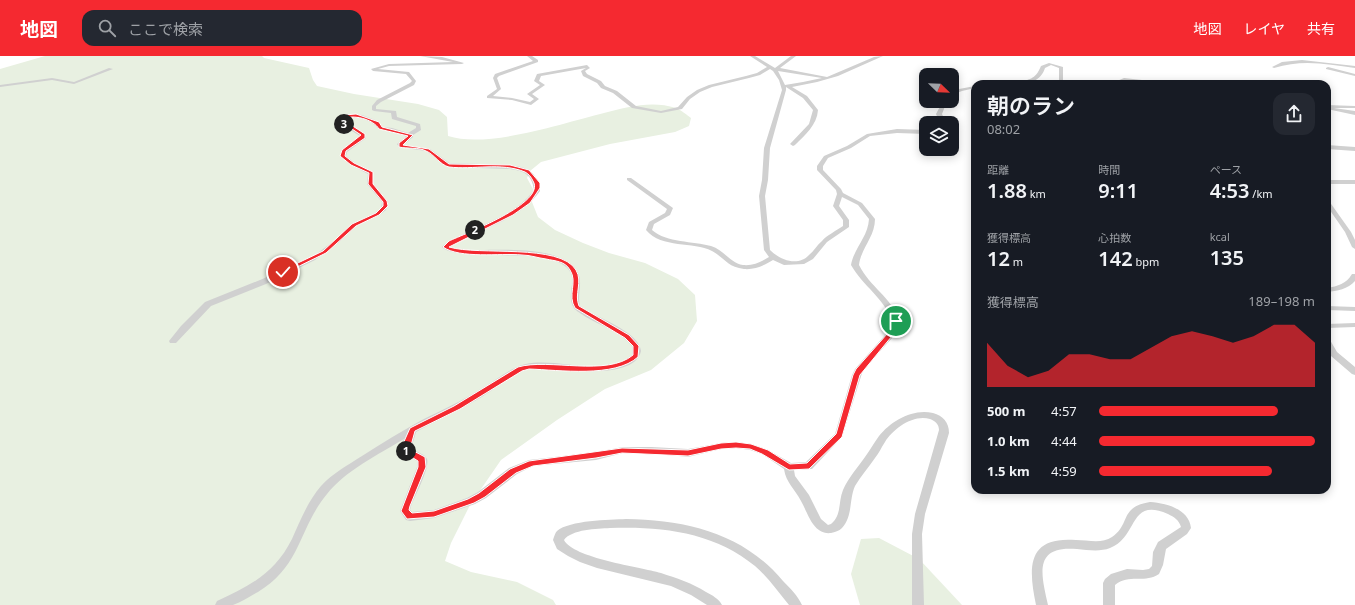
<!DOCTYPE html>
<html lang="ja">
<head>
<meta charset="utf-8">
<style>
  :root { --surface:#171b24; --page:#242831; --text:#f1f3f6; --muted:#9ea1a6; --accent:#f52930 }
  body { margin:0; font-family:"Noto Sans","Noto Sans JP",sans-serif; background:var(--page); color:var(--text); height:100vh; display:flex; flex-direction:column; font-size:15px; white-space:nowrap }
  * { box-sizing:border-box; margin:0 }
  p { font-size:13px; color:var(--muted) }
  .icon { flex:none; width:22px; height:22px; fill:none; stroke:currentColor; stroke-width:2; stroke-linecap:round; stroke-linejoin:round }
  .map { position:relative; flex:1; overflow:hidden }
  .panel { position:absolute; left:971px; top:24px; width:360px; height:414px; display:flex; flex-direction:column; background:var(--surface); border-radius:12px; box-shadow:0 2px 10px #0003 }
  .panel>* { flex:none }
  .needle { width:26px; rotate:113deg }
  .tools { position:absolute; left:919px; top:12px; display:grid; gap:8px }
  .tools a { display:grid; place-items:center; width:40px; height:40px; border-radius:8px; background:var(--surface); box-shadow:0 2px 10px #0003; font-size:20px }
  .pin { position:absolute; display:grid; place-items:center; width:34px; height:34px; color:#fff; margin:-17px; border:2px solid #fff; border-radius:50%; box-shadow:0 1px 4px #0007 }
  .km { position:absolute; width:20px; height:20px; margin:-10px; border-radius:50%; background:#222; color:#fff; font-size:11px; line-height:20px; text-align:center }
  .round { display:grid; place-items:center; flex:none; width:42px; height:42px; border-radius:12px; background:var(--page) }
  .summary { display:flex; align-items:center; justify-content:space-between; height:68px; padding:0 16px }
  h1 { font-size:22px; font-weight:600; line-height:30px }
  .metrics { display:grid; grid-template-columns:repeat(3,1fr); gap:6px; height:68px; padding:4px 16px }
  .metrics div { display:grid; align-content:center }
  .metrics b { font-size:20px; font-weight:600 }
  .metrics small { font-size:11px; font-weight:400 }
  .metrics p { font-size:11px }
  .chart { height:112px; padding:8px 16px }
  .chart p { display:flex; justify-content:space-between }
  .chart svg { width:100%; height:72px; margin-top:4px; fill:var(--accent); opacity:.7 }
  ul { padding:0 16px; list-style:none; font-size:13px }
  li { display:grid; grid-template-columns:64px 48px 1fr; align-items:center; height:30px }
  li i { height:10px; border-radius:5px; background:var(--accent) }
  header { display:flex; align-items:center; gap:24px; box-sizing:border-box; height:56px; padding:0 20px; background:var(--accent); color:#fff }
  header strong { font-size:19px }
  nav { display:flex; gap:22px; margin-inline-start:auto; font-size:14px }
  .search { width:280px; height:36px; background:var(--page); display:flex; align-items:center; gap:10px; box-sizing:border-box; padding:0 14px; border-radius:12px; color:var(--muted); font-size:15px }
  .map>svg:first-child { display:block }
</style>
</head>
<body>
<header>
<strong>地図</strong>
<div class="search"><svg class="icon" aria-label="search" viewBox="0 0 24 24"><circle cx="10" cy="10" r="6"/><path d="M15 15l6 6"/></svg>ここで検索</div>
<nav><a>地図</a><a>レイヤ</a><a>共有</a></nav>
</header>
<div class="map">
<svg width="1355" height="549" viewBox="0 0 1355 549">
  <rect width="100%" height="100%" fill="#fff"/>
  <g fill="#e8f0e1">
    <path d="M45,0H262L264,2L309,12L313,24L317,30L354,38L418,48L439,54L447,61L448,80C488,93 563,67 604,57C627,51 652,44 676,52C681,54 687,59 691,62L689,70L675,76L610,88L541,106L530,115L527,122L534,135L532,146L538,161L555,174L583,187L609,197L645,207L678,223L695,239L697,265L684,287L651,314L605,333L557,364L501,404L470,449L451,487L445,505L471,516L517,526L553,544L556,549H0V13Z"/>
    <polygon points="879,482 919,503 962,549 860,549 851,518 861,483"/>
  </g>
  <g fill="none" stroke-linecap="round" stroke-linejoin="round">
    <g fill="#d0d0d0" fill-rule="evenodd">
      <path d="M420,0L442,1L464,7L462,8L389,10L378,13L409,16L416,25L414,29L381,46L376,50V53L396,55L397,61L420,68L421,74L413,79V81L403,89L430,93L449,107L510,109C527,111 538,116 540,135C519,165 480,172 450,191C459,195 470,194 480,194C505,194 565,190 578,217C583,227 577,239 580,250C596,262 639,275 641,295C634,327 554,311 530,313C518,314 492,335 480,342C459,354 437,364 416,376L411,393C415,395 425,398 427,403C430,412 415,440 411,450L410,454L412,456L434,454L467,442L478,436L509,412L529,404L596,396L623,391H651L688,393L721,387L736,386L751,388L768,394L791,407L806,406L835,378L852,319L855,313L886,278L892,265C884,242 863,230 851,209C854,192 868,181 869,163L858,149L842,141L839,150L849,164V171L827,186L813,203L804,208L784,209L773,204C765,209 755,214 744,213C727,211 725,202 712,195C693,185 662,193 646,174L649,166L665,157L667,153L627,124V122H631L673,152L670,159L654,168L652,174C667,187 693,185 711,190C724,194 730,207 743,209C753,210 761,206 769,201L764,194L759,140L762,124L764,92L782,34L779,24L773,15L770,13L760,19L749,22L712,31L700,36L690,43L682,53L661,57L632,52L613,37L601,32L597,27L583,20L581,15L586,12L541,20L539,25L545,29L532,38L539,43L531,49L512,44L487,42V40L497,33L493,22L495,18L533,5L527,0H532L538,4V6L499,20L497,22L501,33L493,40L512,42L530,46L534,43L527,38L540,29L534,25L537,18L587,9L590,12L585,15L587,18L601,25L605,30L617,35L636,50L661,55L678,51L687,41L697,34L709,29L746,20L757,17L767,11L750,0H755L775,12L791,0H796L780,12L827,21L874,1L883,0L838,20L817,26L792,31L807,40L818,54C817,69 805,79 795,89L793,90L790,88L809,68L813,54L803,42L786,31V34L770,92L768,124L765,140L770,194C780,204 798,211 809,199C814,195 817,189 822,185C827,179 836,175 843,170V164L833,150L837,138L836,134L817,114V110L824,100L847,90L867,78L897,73L926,74V78L897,77L870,80L851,92L828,102L823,110V114L841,133L843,137L862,147L875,163C875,181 861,192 859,209C870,231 891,241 900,265L893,281L863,314L842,381L812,413L794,414L795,420L809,439L821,463L828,469L831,468C842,459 838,446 843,434C848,422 858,411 865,401C870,394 874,387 879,380C891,365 913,352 933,357C943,360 949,366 949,377L925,458L922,478L924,549H912V478L915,458L939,374C939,368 935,365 930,363C913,358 893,373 885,386C881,392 879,397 875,402C868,412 861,420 855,430C849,443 853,460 842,472C839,475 835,476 831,477C813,479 808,457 801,445C795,433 786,427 784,413L762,398L750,394L736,392L721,393L688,401L651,397H623L596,404L533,410L517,418L486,442L475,448L434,462L410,465L406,464L400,455L417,411V405L403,397L401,390L404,383C379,398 345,415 327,438C298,473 302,509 258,536C250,540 242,546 233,549C228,549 221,549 215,549L217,545C250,530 275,517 292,483C300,465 308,445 321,430C333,417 348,409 362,400C382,387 402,375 422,364C442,354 462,345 481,333C496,325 509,312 526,308C558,301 605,323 632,299V290C620,275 601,270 586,261C582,258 576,255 574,252C563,235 586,218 556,205C529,194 455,205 442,191C448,185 458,181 466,177C490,166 518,156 534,134C532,119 525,115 510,113L448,111L426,95L399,91L397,88L406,81L405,80L389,74L379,73L371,66L361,62L349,61L342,63L365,78L366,82L347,96L346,100L355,107L373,116V128L388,146L386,154L379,159L356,170L338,187L315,204L266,228L211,250L176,287H170L169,285L181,270L205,246L260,224L311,202L334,185L352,168L375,157L381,152L382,146L367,128L368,118L351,109L340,100L342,94L360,81V80L344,70L336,63L342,59L349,58L362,59L375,64L383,71L392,72L408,77L416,72V70L392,63L391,57L374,55L372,54V50L377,44L410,27L412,25L406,18L373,15L371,13L389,8L453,6ZM778,15L822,22L803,26L785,29Z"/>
      <path d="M1302,4L1355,10V12C1327,8 1302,3 1274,12L1272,11L1282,6Z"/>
      <path d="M1049,7L1063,11V28H1059V12L1051,9L1045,12C1041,25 1029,28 1017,28C1029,22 1035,25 1041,10Z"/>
      <polygon points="1328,11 1355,18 1355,20 1326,13 1326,12"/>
      <polygon points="109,12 113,13 74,28 52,24 0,31 0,29 52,22 74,26"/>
      <polygon points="1124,22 1142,24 1143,28 1125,24 1116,28 1110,28"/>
      <polygon points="975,30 975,32 962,35 952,39 952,36 959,33"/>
      <polygon points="943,45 947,45 942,58 946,67 940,67 936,58"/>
      <polygon points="1327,49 1355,50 1355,52 1334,52 1355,55 1355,59 1327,53"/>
      <polygon points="1327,89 1355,91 1355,95 1327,93"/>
      <rect x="1327" y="124" width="28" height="4"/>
      <polygon points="1327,144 1329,145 1351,176 1355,184 1355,193 1352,191 1345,176 1327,150"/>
      <path d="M1352,218H1355V225C1348,233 1337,235 1327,236V232C1338,230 1346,228 1352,218Z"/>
      <polygon points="1327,250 1355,251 1355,255 1327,254"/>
      <polygon points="1355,267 1355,271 1327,272 1327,268"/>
      <polygon points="1327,283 1330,284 1337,296 1355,311 1355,319 1352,318 1331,300 1327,293"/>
      <path d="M1150,446C1166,447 1189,453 1191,472L1187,478L1166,493L1163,509L1159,518C1144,528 1129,517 1115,529V549H1103V527L1105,523L1111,518L1127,513L1143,514L1149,513L1152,510L1153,496L1158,486L1181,471C1179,464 1174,461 1168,458C1128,441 1139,481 1110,492C1100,496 1088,494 1077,493C1033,489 1041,518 1048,549H1036C1028,511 1027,480 1076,484C1088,484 1102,488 1112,481C1131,468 1119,451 1150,446Z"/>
      <path d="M626,463C686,464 743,477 783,525C790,532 798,540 802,549H789C778,536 768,521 755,510C714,476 661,470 610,472C597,473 572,473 564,484C573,502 640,511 661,517C676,522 692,527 706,536C712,539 719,543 722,549H707L691,539L671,530L597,512L580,506L568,500L557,493L553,484C554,481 555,477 557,475C570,464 609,464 626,463Z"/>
    </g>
  </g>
  <path fill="#f52930" stroke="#fff" d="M356,58L379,66L382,71L413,79L403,89L429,93L449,108L510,109L529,114L540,127V132L530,147L513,159L449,191C479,200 560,187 576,214C583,226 574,238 579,250L629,279L639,290L638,301C615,322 559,314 529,313L522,315L460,353L415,375L410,393L425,401L426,411L410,450L409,454L412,457L434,455L468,443L479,437L510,413L529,405L622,392L688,394L721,387L736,386L751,388L768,394L790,408L807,407L836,378L853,319L856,313L887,278L894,263H899L892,280L860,319L842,381L809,413L789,414L762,398L750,393L736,392L721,393L688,400L622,397L596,402L533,410L516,417L485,441L474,447L434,461L407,463L401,455L418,411V405L402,395V390L410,372L454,350L518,311C549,302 607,321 633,299V290L625,282L575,252C567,239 578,226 570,214C565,205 555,205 546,203C538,202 530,199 522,199C500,197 460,203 443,191L449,185C464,178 547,147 533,125C531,121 529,118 525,116C501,106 473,114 449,111C440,109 434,98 426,95C419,91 407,93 399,91V87L408,80L379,73C373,63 353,58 342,63L365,78V82L346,95L345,100L354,107L373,116V128L387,145L388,150L379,159L356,170L326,197L285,217H281V215L323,195L352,168L376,157L383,150V146L368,128L369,117L351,109L340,100L342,94L361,79L337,63L344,59Z"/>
</svg>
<div class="tools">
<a><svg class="needle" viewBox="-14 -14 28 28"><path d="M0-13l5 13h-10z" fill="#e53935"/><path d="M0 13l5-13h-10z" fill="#9ea1a6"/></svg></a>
<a><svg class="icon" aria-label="layers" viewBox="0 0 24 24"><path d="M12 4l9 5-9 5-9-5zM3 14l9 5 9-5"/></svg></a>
</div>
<div class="pin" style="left:896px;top:265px;background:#1e9e55"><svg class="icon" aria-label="arrive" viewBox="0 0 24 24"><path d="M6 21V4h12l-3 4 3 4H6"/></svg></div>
<div class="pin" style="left:283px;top:216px;background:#d93025"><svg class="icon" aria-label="check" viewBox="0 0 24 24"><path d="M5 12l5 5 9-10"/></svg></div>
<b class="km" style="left:406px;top:395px">1</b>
<b class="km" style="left:475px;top:174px">2</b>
<b class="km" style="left:344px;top:68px">3</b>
<section class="panel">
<div class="summary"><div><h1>朝のラン</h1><p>08:02</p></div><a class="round"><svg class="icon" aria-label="share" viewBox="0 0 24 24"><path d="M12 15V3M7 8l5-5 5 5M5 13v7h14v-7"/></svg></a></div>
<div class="metrics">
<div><p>距離</p><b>1.88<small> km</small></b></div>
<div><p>時間</p><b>9:11</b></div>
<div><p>ペース</p><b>4:53<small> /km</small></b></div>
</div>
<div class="metrics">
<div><p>獲得標高</p><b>12<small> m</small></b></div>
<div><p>心拍数</p><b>142<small> bpm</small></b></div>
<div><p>kcal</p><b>135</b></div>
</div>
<div class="chart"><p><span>獲得標高</span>189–198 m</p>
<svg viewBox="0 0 160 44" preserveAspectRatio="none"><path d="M0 44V17L10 31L20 38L30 34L40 24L50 24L60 27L70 27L80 20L90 13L100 10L110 13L120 17L130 13L140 6L150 6L160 17V44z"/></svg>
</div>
<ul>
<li><b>500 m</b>4:57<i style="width:83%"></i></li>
<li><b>1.0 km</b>4:44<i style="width:100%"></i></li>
<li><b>1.5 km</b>4:59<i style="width:80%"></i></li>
</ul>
</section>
</div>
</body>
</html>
